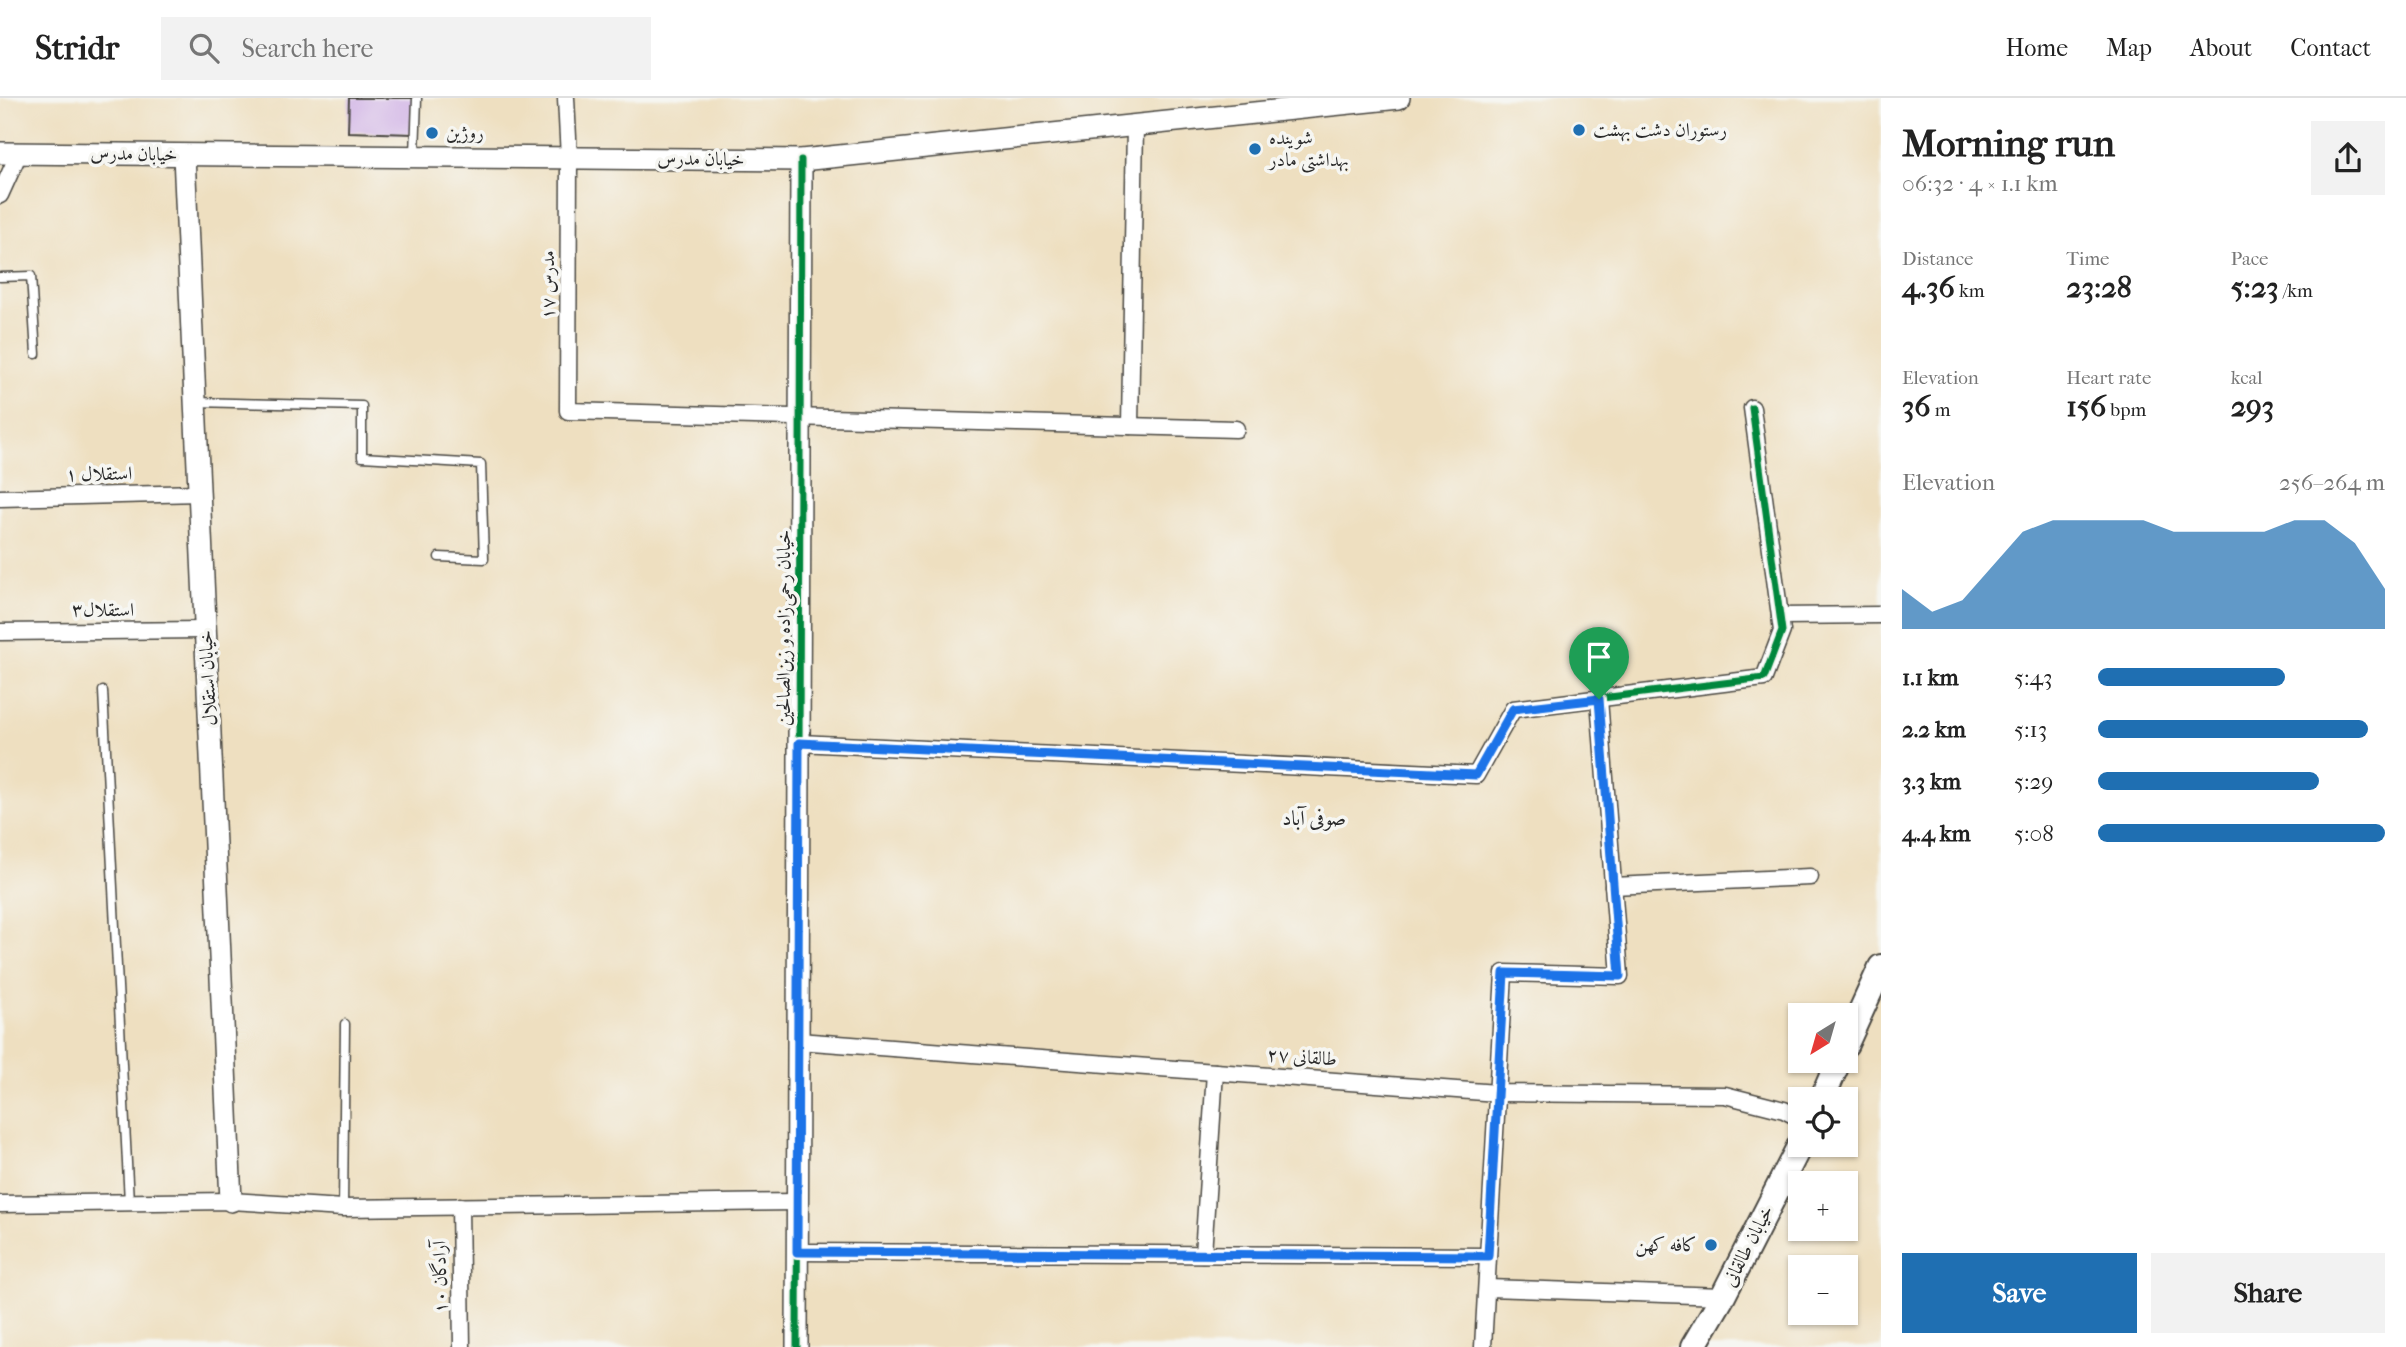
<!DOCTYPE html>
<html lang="en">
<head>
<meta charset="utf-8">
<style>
  :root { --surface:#fff; --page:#f2f2f2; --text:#222; --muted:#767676; --line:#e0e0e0; --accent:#1f6fb2 }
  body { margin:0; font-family:"IM FELL French Canon",Amiri,serif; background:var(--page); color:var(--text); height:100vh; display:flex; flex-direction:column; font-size:26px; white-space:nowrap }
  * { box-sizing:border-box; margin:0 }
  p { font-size:23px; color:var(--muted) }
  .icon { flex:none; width:38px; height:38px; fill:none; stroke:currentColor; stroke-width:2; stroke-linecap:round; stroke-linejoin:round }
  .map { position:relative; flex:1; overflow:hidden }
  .side { display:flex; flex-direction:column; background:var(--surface); width:525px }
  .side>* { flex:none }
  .needle { width:46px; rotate:217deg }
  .fabs { position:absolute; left:1788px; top:905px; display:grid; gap:14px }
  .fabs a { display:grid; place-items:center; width:70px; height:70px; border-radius:0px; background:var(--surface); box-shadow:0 2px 5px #0004; font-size:35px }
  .pin { position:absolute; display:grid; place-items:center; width:60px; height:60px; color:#fff; margin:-72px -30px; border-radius:50% 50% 50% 0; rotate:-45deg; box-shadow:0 0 7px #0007 }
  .pin .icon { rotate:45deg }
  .round { display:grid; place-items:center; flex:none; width:74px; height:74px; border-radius:0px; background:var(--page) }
  .head { display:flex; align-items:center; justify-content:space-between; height:119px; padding:0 21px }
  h1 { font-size:38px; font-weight:700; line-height:52px }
  .stats { display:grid; grid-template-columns:repeat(3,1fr); gap:10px; height:119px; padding:7px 21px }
  .stats div { display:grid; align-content:center }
  .stats b { font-size:30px; font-weight:700 }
  .stats small { font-size:19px; font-weight:400 }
  .stats p { font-size:19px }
  .chart { height:196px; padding:14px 21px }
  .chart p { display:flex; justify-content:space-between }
  .chart svg { width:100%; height:126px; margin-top:7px; fill:var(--accent); opacity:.7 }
  .action { display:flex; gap:14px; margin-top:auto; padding:14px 21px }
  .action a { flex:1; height:80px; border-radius:0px; background:var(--accent); color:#fff; font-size:28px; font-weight:700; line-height:80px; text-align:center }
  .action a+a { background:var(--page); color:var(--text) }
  ul { padding:0 21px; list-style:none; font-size:23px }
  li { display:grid; grid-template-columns:112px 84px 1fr; align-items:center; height:52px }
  li i { height:18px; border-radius:9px; background:var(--accent) }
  header { display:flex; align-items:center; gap:42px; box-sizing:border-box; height:98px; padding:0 35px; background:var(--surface); border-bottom:2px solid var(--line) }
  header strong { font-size:33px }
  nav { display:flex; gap:38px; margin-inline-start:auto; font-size:24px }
  .search { width:490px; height:63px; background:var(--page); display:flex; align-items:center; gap:18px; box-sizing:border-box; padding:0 24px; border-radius:0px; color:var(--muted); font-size:26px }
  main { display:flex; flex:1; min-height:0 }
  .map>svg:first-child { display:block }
</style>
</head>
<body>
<header>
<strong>Stridr</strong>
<div class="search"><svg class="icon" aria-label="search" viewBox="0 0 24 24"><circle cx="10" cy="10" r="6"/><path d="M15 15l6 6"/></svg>Search here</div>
<nav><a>Home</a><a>Map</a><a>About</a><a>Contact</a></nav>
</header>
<main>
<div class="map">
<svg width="1881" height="1249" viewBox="0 0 1881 1249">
  <rect width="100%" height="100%" fill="#f6f6f2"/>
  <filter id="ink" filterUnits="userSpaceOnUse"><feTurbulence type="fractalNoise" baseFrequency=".0143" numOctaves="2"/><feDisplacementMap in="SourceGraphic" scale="14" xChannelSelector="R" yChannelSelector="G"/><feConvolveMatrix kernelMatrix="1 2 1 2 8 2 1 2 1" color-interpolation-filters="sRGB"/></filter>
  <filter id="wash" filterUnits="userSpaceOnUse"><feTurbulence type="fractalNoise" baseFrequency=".00686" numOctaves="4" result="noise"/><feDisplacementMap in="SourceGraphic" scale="28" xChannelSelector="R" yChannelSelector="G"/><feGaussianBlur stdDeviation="1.57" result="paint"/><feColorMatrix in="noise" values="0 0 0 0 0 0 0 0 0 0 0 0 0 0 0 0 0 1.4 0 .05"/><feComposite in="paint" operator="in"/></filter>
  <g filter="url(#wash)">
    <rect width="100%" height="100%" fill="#eedfc0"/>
    <g id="blocks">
      <polygon fill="#ceade5" points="349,0 414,0 413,36 348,34"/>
    </g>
  </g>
  <g filter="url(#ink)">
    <use href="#blocks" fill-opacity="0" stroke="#484641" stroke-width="2"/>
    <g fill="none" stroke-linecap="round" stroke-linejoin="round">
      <g stroke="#484641" stroke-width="11">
        <g id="lane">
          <polyline points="415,56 417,0"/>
          <polyline points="0,179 31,178 36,256"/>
          <polyline points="195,304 362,308 362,359 481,366 484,461 439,459"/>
          <polyline points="103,593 129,1104"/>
          <polyline points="343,1110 345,926"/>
        </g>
      </g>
      <g stroke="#484641" stroke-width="19">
        <g id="street">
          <polyline points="566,0 569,60 568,313 1236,331"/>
          <polyline points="0,97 19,55"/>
          <polyline points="1130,328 1135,27"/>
          <polyline points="0,400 200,395"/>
          <polyline points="1780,518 1881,517"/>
          <polyline points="0,534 205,532"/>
          <polyline points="799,645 1476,677 1513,611 1764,580 1782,533 1752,310"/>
          <polyline points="1613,788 1810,779"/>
          <polyline points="798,943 1497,995 1725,997 1784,1012 1801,1021"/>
          <polyline points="0,1106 231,1103 343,1110 797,1104"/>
          <polyline points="460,1108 462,1249"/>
          <polyline points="797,1154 1488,1158"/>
          <polyline points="1203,1156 1215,974"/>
          <polyline points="1487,1190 1723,1198"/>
          <polyline points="1483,1249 1504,875 1620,878 1599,601"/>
        </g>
      </g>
      <g stroke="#484641" stroke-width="24">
        <g id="secondary">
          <polyline points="0,55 801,62 1399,0"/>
          <polyline points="184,57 231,1103"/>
          <polyline points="797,1249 801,62"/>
        </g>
      </g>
      <g stroke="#484641" stroke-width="28">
        <g id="primary">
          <polyline points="1846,946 1881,869"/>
          <polyline points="1822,1001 1839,962"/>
          <polyline points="1693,1249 1723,1198 1801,1045"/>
        </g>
      </g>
      <use href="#lane" stroke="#fff" stroke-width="8"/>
      <use href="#street" stroke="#fff" stroke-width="16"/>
      <use href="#secondary" stroke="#fff" stroke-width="21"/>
      <use href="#primary" stroke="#fff" stroke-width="24"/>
      <g stroke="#f6f6f2" stroke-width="11">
        <g id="cycleway">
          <polyline points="799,645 1476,677 1513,611 1764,580 1782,533 1752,310"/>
          <polyline points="797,1249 801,62"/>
        </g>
      </g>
      <use href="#cycleway" stroke="#00873e" stroke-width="7"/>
    </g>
  </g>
  <g fill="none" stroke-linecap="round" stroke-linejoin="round" filter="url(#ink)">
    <g stroke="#fff" stroke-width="14">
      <polygon id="route" points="1599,601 1620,878 1504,875 1488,1158 797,1154 799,645 1476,677 1513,611"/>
    </g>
    <use href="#route" stroke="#1a73e8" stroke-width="9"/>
  </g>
  <g fill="#1f6fb2" stroke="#f6f6f2" stroke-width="2.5">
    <circle cx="1579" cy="32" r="7"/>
    <circle cx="432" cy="35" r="7"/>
    <circle cx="1255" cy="51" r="7"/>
    <circle cx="1711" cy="1147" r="7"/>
  </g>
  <g text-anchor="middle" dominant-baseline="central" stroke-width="7" stroke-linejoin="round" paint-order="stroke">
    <g font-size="19" fill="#2b2b2b" stroke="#f6f6f2" text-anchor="start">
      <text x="1593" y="32">رستوران دشت بهشت</text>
      <text x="446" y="35">روژین</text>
      <text x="1269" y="40">شوینده<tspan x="1269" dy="22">بهداشتی مادر</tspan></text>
      <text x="1697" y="1147" text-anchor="end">کافه کهن</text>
    </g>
    <g font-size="19" fill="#2b2b2b" stroke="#f6f6f2">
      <text transform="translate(134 56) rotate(1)">خیابان مدرس</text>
      <text transform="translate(701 61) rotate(1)">خیابان مدرس</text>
      <text transform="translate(548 187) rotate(-90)">مدرس ۱۷</text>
      <text transform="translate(99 376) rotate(-1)">استقلال ۱</text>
      <text x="103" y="512">استقلال۳</text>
      <text transform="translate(784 530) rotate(-90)">خیابان رحمی‌زاده و زین‌الصالحین</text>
      <text transform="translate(208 580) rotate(-93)">خیابان استقلال</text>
      <text transform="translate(1302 959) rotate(4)">طالقانی ۲۷</text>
      <text transform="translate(1748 1148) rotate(-63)">خیابان طالقانی</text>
      <text transform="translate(440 1179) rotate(-91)">آرادگان ۱۰</text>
    </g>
    <g font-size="21" fill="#2b2b2b" stroke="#f6f6f2">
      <text x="1314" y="720">صوفی آباد</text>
    </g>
  </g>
</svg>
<div class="fabs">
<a><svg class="needle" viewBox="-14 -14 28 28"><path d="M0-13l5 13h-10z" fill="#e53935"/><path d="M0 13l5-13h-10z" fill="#767676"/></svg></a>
<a><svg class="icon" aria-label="locate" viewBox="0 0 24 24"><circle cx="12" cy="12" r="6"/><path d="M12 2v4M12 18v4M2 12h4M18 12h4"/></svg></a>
<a>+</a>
<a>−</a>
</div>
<div class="pin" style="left:1599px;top:601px;background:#1e9e55"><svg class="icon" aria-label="arrive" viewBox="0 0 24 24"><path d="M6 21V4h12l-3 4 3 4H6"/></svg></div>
</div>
<section class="side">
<div class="head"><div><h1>Morning run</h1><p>06:32 · 4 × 1.1 km</p></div><a class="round"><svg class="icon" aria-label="share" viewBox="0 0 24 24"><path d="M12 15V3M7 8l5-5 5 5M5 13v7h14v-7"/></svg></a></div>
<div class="stats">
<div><p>Distance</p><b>4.36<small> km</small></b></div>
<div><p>Time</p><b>23:28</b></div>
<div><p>Pace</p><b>5:23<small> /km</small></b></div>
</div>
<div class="stats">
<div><p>Elevation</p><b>36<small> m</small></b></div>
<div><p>Heart rate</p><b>156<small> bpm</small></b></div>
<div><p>kcal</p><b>293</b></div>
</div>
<div class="chart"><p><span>Elevation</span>256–264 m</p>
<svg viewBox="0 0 160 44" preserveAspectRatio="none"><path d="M0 44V30L10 38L20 34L30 22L40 10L50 6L60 6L70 6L80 6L90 10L100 10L110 10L120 10L130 6L140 6L150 14L160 30V44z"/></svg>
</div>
<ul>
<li><b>1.1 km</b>5:43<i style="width:65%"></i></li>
<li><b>2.2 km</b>5:13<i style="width:94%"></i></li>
<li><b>3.3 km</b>5:29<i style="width:77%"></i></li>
<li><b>4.4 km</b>5:08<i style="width:100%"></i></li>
</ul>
<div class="action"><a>Save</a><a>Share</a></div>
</section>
</main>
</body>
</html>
